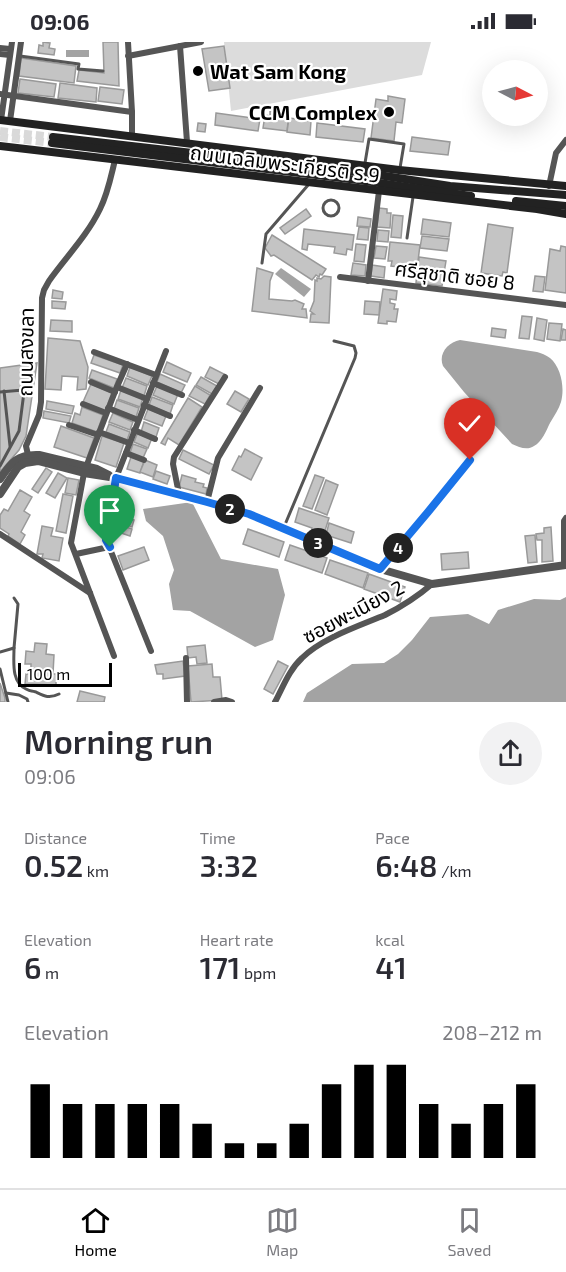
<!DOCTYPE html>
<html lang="en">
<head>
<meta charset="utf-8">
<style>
  :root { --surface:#fff; --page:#f2f2f3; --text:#2b2b33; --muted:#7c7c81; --line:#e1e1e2; --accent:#000 }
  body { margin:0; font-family:"Exo 2","Noto Sans Thai",sans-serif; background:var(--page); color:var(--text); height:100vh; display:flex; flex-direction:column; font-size:22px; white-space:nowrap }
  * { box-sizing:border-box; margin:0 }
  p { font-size:20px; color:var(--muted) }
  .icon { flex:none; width:33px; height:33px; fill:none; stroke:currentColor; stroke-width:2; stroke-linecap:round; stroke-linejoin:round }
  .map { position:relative; height:660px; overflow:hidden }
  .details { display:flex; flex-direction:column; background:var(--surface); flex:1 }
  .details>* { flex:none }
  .needle { width:39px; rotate:96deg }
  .tools { position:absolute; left:482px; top:18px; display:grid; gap:12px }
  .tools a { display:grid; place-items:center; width:66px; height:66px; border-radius:50%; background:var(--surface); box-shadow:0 6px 24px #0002; font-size:30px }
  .scale { position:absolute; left:18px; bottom:15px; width:94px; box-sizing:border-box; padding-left:6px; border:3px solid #000; border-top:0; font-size:16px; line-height:21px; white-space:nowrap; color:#000; -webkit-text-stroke:4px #fff; paint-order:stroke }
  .pin { position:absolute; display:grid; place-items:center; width:51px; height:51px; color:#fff; margin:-62px -26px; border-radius:50% 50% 50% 0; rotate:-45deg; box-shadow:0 0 6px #0007 }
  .pin .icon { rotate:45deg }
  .km { position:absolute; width:30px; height:30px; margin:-15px; border-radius:50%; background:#222; color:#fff; font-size:16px; line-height:30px; text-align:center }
  .round { display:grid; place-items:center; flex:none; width:63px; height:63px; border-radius:32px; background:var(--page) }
  .overview { display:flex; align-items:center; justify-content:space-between; height:102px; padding:0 24px }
  h1 { font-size:33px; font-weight:600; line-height:45px }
  .stats { display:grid; grid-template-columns:repeat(3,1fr); gap:9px; height:102px; padding:6px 24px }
  .stats div { display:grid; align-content:center }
  .stats b { font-size:30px; font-weight:600 }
  .stats small { font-size:16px; font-weight:400 }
  .stats p { font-size:16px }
  .chart { height:168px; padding:12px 24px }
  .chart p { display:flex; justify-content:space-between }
  .chart svg { width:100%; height:108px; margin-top:6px; stroke:var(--accent); stroke-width:6 }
  .status { display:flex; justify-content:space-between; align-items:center; height:42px; padding:0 30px; background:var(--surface); direction:ltr }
  .status svg { height:16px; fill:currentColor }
  .tabs { display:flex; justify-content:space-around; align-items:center; height:84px; border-top:2px solid var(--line); background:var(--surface); font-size:16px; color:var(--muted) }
  .tabs a { display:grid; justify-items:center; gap:3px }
  .tabs .on { color:var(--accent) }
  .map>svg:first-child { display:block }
</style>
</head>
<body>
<div class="status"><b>09:06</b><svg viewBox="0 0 49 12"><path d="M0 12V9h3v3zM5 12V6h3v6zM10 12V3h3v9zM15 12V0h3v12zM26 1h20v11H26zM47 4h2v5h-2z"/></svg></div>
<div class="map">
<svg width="566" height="660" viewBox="0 0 566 660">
  <rect width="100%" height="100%" fill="#fff"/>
  <polygon fill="#dcdcdc" points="224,0 431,0 422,33 231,69"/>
  <g fill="#a3a3a3">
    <rect x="66" y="8" width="23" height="7"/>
    <polygon points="281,226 311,247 304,255 275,232"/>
    <path d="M460,298L537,310C541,311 546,313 550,316C561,325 565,346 561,360C559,367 554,374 550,381C546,389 542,400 534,404C527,409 519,405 512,402L464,350L443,324C438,312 448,300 460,298Z"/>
    <polygon points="192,460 221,517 278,527 285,553 273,598 255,605 190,569 173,568 169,542 174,528 163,494 146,479 143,467"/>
    <polygon points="566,555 566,660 303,660 307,651 352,622 384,621 398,612 412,598 430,575 468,572 489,582 498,568 534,557 560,558"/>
  </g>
  <g fill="#c4c4c4" stroke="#999" stroke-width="1.5">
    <polygon points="43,0 50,1 49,6 55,7 54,13 38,11 39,3 43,4"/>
    <polygon points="103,0 118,0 119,44 77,39 79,28 104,31"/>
    <polygon points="224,4 230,46 209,49 202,7"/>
    <polygon points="21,16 76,24 74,41 19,34"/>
    <polygon points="20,37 56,42 54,55 18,51"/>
    <polygon points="60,41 97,46 96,60 58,56"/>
    <polygon points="100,45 124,48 122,62 98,59"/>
    <polygon points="388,54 405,57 402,81 396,80 394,99 371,96 376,57 388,59"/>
    <polygon points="270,69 289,72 287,89 263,86 265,73 270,74"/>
    <polygon points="216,71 260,77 258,89 215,83"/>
    <polygon points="289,76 311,79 310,93 287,90"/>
    <polygon points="198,81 206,82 205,90 197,89"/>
    <polygon points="317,81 365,87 363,100 316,95"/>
    <polygon points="412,95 450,100 448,113 410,109"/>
    <polygon points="379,166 387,167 387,171 391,171 390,186 377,185"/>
    <polygon points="306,167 311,174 285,192 280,186"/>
    <polygon points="393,173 403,174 401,196 391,195"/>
    <polygon points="358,175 371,177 370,185 357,184"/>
    <polygon points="423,177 451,181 449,195 421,192"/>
    <polygon points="488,182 513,186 507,231 503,230 502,234 481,231"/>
    <polygon points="359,185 369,186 368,198 357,197"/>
    <polygon points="304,187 354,193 352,208 347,207 346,213 334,211 335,205 308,202 307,208 302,207"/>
    <polygon points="378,188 389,189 388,200 377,199"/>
    <polygon points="272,193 326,227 322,233 320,232 319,235 316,233 312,238 274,213 271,214 265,206"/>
    <polygon points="422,194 449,197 447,209 420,206"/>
    <polygon points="390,200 420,203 417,227 391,224 392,219 388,219"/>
    <polygon points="356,202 366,203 364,220 354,219"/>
    <polygon points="376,204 387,205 385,217 374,216"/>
    <polygon points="561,204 566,205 566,251 545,248 550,207 560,209"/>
    <polygon points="419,215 446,219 444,231 418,228"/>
    <polygon points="353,221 366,223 365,234 351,233"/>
    <polygon points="372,223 385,225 384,236 371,234"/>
    <polygon points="257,226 273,231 270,239 269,257 292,259 295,258 304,262 302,267 306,267 307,276 252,269"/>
    <polygon points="417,229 444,232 442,244 416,241"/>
    <polygon points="324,234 331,235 329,281 310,280 311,272 314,272 310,269 314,259 315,238 317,239 317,236 321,237"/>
    <polygon points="535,234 545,235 543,250 533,249"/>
    <polygon points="383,247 397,249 396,258 390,257 390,261 395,262 394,267 398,267 396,280 387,279 387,282 378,281"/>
    <polygon points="53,248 63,250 62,257 52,256"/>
    <polygon points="52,259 66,260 65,267 52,266"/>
    <polygon points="365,259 380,260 379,273 364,272"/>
    <polygon points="522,274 532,275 529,297 519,296"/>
    <polygon points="537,276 547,278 544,299 534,297"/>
    <polygon points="51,278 72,279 72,290 50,289"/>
    <polygon points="549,281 562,282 560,299 547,297"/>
    <polygon points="492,286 506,288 505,296 491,294"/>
    <polygon points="563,287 566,288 566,298 561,298"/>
    <polygon points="48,296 80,299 88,325 86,347 77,348 78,335 62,334 61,348 45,347"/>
    <polygon points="94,313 123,323 120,331 91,321"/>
    <polygon points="167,320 191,331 187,340 163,330"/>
    <polygon points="37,321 26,394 19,408 0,430 0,326"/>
    <polygon points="130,325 152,334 148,343 127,334"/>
    <polygon points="210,325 224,332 219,342 205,335"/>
    <polygon points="92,328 117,337 114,346 89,336"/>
    <polygon points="160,332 185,343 181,351 157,340"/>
    <polygon points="201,335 217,344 212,352 196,343"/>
    <polygon points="126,336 147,344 144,354 122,346"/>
    <polygon points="91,342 112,351 105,369 83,360"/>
    <polygon points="157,344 178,352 174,362 153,353"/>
    <polygon points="195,344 210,353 205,362 189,354"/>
    <polygon points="121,348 143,356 140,365 118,357"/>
    <polygon points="235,349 249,357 241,370 227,362"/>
    <polygon points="152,355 173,363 170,372 149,363"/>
    <polygon points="188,356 202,365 179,403 168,396 165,403 161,401"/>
    <polygon points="117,358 139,366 136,375 114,367"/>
    <polygon points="47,359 74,364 72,372 46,367"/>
    <polygon points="82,365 103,373 97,390 72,381 75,371 80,373"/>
    <polygon points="148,367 166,374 162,384 144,377"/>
    <polygon points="44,369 71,374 69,381 43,376"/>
    <polygon points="113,371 133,380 130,388 109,380"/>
    <polygon points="144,380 159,386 156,395 141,390"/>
    <polygon points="109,382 130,390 127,398 106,390"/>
    <polygon points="61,384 94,396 87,416 54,405"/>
    <polygon points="138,390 152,396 148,406 134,400"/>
    <polygon points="102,394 124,401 116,425 95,418"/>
    <polygon points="133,402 147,407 143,416 130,411"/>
    <polygon points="245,407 262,416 251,438 232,428 239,414 241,415"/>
    <polygon points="183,408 214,423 209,432 179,417"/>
    <polygon points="131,415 144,419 140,431 127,427"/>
    <polygon points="145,418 157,423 153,435 140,430"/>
    <polygon points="46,426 52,430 38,451 32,447"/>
    <polygon points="156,429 170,434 167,442 153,437"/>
    <polygon points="58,431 67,436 55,456 46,451"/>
    <polygon points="182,433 196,437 195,440 204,442 203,445 207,446 206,452 179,445"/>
    <polygon points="315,433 324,436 312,467 303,464"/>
    <polygon points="68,436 79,438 76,453 65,451"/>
    <polygon points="326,438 338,443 327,473 315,468"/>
    <polygon points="20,448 32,455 24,469 30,473 21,490 25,493 20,502 8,494 9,492 0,486 0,473 4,467 8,469"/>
    <polygon points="63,452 73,454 66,491 56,489"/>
    <polygon points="114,466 124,468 123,475 113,474"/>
    <polygon points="299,466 329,476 323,495 311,491 312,486 295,480"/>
    <polygon points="111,475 121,477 120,484 110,482"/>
    <polygon points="127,475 134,478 132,485 124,482"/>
    <polygon points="329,481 354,490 351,501 326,493"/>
    <polygon points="42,484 53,486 51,494 63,496 59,519 42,516 43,512 37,512"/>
    <polygon points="123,484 132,487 130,494 121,491"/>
    <polygon points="110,485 120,487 118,494 108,493"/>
    <polygon points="551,485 553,519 542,520 542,498 537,498 536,492 544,491 544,486"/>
    <polygon points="248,487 284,500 279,515 243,502"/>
    <polygon points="535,493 537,520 528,521 525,494"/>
    <polygon points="290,503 327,516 322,531 285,518"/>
    <polygon points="144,505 149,518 123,528 118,514"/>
    <polygon points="468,510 469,526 442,528 441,512"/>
    <polygon points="330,518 368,531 363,546 325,532"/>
    <polygon points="369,532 405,545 400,560 364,547"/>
    <polygon points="35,601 47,602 46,612 54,613 53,632 56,632 56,643 25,642 26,632 31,632 31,622 25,622 26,609 34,610"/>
    <polygon points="205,603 207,621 197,622 196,615 188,616 187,605"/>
    <polygon points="183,619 185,634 163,637 163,632 157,632 155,623"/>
    <polygon points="278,619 288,624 273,652 264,647"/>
    <polygon points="212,622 213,635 220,635 222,658 191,660 188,624"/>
    <polygon points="0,641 5,656 5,660 0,660"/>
    <polygon points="80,649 105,655 104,660 105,660 77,660"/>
  </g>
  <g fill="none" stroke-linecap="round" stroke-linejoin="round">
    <g stroke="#d9d9d9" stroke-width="8" stroke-dasharray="8 4" stroke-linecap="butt">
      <polyline points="0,89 53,95"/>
      <polyline points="0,95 52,101"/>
    </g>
    <g stroke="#555" stroke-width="3">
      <polyline points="20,14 79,22 78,27 103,29"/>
      <polyline points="365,121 369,97 404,102 400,126"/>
      <circle cx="331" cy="166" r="8"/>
      <polyline points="407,196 413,155"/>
      <polyline points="262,221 266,192 309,142"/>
      <polyline points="4,349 10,404"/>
      <polyline points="0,350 23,348 24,350 19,389 0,424"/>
      <polyline points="284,485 355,316 356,311 354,304 334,299"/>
      <polyline points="382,525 428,470 470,418"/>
      <polyline points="14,556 18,562 14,606"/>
      <path d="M0,610L14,606C14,620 11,640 26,647C32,650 30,648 36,650C44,654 49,657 59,652"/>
      <polyline points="0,627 8,660"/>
      <polyline points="6,651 19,653 27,657 28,660"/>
    </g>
    <g stroke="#555" stroke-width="6">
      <polyline points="128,0 132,70 132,93"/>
      <polyline points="180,4 187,100"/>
      <polyline points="0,6 10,7"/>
      <polyline points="0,12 10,13"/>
      <polyline points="128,14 201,0"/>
      <polyline points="0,52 132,70"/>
      <polyline points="1,78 12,0"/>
      <polyline points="10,79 21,0"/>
      <polyline points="549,144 556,111 566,98"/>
      <polyline points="340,235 566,263"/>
      <polyline points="368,239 379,149"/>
      <polyline points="94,310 156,333"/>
      <polyline points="91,340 115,350"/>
      <polyline points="153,341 182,353"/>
      <polyline points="117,345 147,357"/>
      <polyline points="83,362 106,371"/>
      <polyline points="144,363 170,374"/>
      <polyline points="108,366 138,378"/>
      <polyline points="69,383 98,393"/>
      <polyline points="134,388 155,397"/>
      <polyline points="99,390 129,401"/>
      <polyline points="126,411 144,418"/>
      <path d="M28,413L26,404L39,373L41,360L42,256L44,248L49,239C66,215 87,194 100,167C108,151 111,134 115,118"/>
      <polyline points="86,425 116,347 127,322"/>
      <polyline points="84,431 71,501 114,614"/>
      <polyline points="179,452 173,422 174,415 225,335"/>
      <polyline points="207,460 218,416 260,346"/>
      <polyline points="0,492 90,551"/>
      <polyline points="76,512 109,505"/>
      <polyline points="564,523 564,479 566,476"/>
      <polyline points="151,609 106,497 116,436 166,309"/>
      <polyline points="186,616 187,660"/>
      <polyline points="214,660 226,658 232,660"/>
      <path d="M275,660C283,645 289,628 302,616C322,596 359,584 385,573C401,565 418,554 432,542"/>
    </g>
    <g stroke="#555" stroke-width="8">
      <path d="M0,437C11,421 17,412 39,413L97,427L109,433"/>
      <polyline points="0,452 18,425 25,421 38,419 84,431 116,436 207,460 249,472 380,527 432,542 566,523"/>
    </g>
    <g stroke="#222" stroke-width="8">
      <polyline points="0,78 399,128 566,144"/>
      <polyline points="53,95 359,130 450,144 566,153"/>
      <polyline points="52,101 358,138 471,154"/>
      <polyline points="0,104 537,167 566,172"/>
      <polyline points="516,159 566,164"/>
    </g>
  </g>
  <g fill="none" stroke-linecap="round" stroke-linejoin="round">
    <g stroke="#fff" stroke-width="12">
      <polyline id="route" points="110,505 106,498 116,436 207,460 249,472 380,527 428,470 470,418"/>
    </g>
    <use href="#route" stroke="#1a73e8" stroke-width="8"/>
  </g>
  <g fill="#000" stroke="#fff" stroke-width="2">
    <circle cx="198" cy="29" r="6"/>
    <circle cx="389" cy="70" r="6"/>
  </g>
  <g text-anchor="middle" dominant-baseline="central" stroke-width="4.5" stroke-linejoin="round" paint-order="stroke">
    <g font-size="20" font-weight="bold" fill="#000" stroke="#fff" text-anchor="start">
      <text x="210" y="29">Wat Sam Kong</text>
      <text x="377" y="70" text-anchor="end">CCM Complex</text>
    </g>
    <g font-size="20" fill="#000" stroke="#fff">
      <text transform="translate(285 121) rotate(7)">ถนนเฉลิมพระเกียรติ ร.9</text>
      <text transform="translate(455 233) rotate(7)">ศรีสุชาติ ซอย 8</text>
      <text transform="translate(25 310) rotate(-89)">ถนนสงขลา</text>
      <text transform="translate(353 569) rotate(-28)">ซอยพะเนียง 2</text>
    </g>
  </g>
</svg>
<div class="tools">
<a><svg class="needle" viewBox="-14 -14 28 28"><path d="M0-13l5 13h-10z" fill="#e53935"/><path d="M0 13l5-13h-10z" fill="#7c7c81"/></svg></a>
</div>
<div class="scale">100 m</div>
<div class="pin" style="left:110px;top:505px;background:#1e9e55"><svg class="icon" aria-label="arrive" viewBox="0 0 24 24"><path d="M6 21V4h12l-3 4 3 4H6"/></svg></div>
<div class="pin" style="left:470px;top:418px;background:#d93025"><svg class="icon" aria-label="check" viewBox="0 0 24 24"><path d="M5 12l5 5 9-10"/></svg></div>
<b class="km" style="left:230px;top:467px">2</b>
<b class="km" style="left:318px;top:501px">3</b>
<b class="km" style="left:398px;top:506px">4</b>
</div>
<section class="details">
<div class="overview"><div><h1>Morning run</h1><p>09:06</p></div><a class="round"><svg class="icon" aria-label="share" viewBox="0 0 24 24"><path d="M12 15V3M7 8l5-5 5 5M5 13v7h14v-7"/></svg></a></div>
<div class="stats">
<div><p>Distance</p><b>0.52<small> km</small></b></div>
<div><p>Time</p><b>3:32</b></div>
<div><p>Pace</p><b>6:48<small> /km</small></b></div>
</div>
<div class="stats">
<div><p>Elevation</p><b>6<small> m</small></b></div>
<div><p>Heart rate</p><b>171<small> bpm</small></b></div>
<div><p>kcal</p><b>41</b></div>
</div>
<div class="chart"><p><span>Elevation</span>208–212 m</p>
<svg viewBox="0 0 160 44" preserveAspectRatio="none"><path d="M5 44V14M15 44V22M25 44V22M35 44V22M45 44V22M55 44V30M65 44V38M75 44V38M85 44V30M95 44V14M105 44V6M115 44V6M125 44V22M135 44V30M145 44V22M155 44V14"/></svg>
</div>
</section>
<nav class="tabs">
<a class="on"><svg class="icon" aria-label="home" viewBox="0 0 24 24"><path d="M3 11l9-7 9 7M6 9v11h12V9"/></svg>Home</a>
<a><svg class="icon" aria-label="map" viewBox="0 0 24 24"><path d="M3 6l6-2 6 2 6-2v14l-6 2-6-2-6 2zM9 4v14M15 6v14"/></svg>Map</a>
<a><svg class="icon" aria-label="saved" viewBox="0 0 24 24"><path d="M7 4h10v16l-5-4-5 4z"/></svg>Saved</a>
</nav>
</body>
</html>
